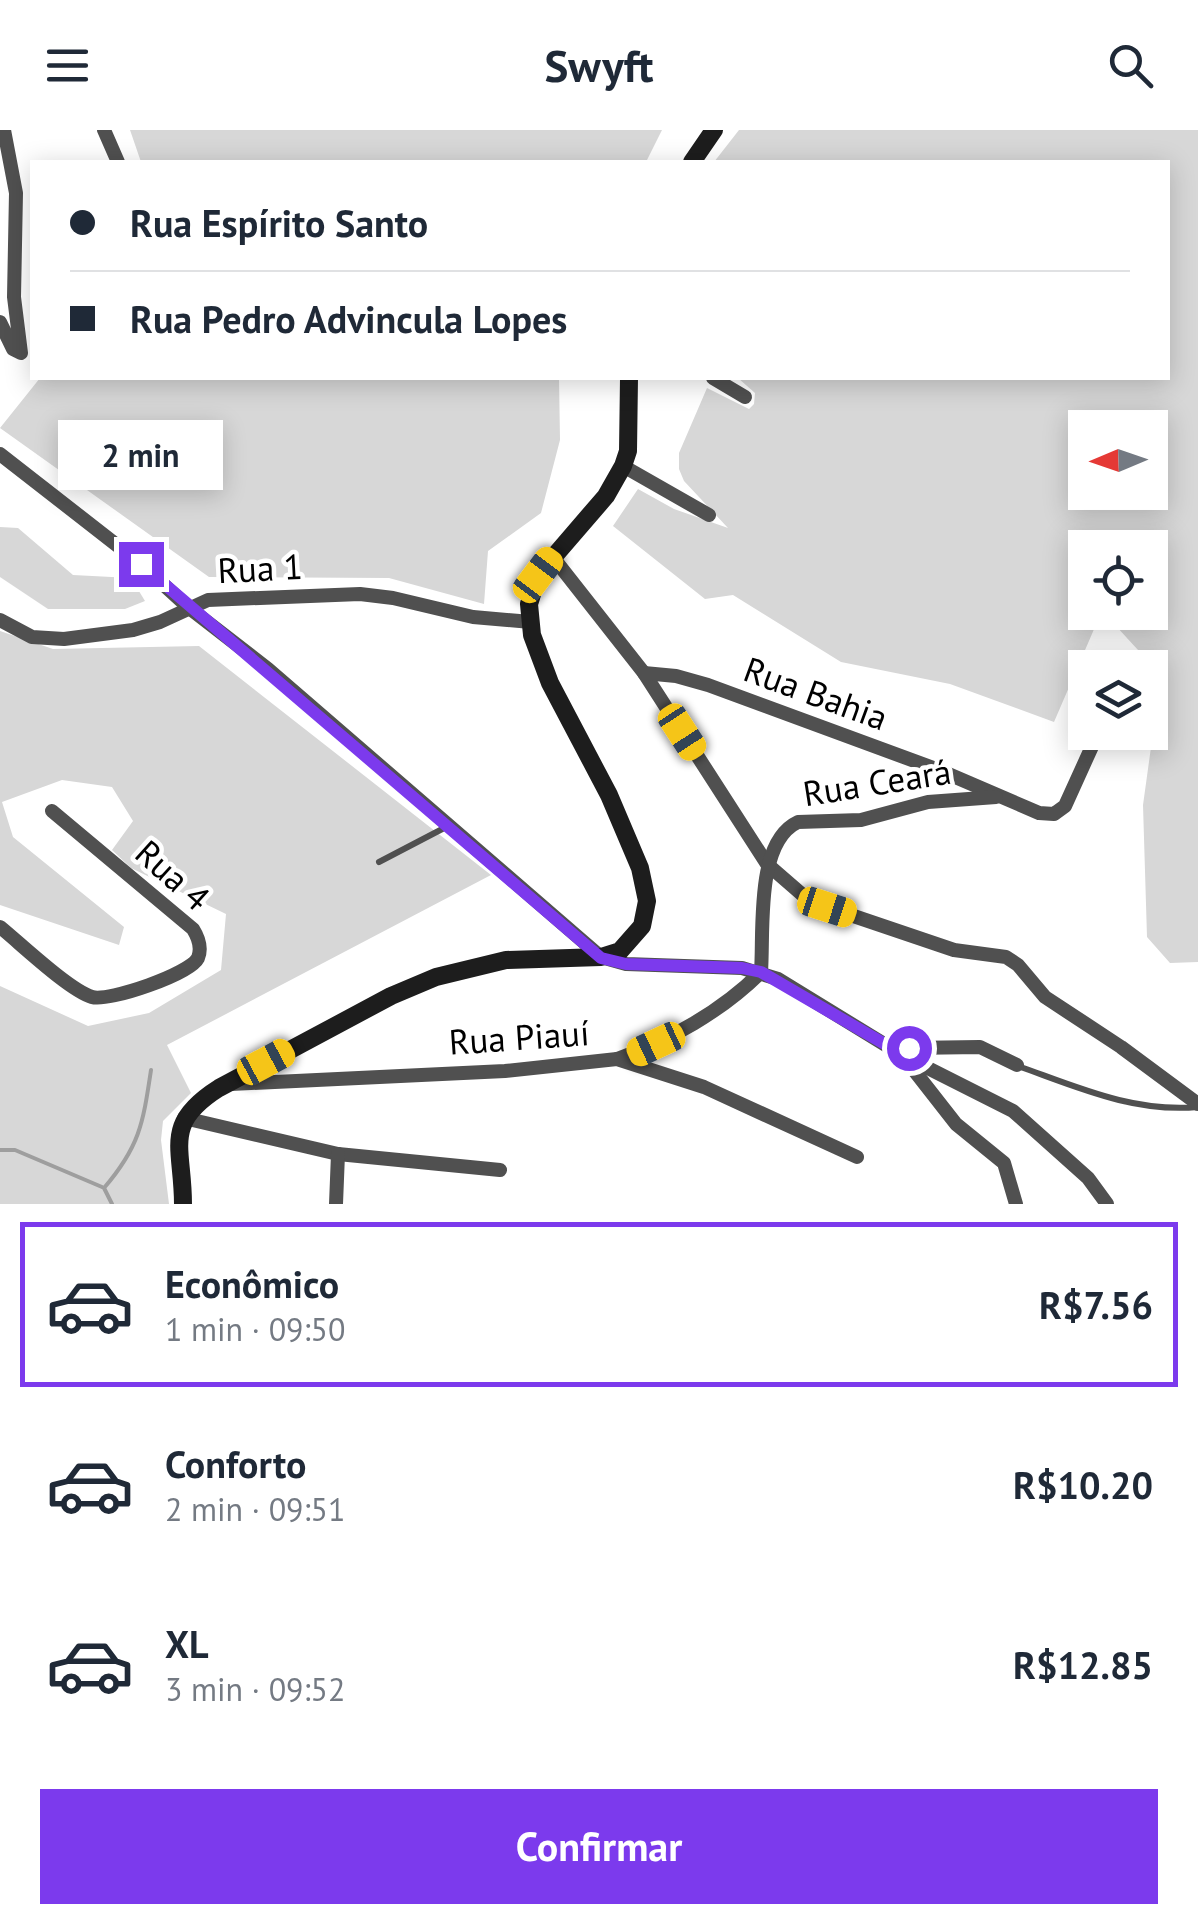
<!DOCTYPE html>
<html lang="pt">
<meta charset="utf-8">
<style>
body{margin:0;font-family:"PT Sans",sans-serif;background:#f2f2f3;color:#1f2937;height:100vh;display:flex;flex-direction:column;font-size:38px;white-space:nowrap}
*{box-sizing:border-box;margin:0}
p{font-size:32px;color:#747a83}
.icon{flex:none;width:55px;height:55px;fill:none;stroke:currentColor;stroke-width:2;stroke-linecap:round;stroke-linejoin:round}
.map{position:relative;height:1074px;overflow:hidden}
.side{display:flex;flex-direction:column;background:#fff;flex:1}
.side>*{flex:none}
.top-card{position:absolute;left:30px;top:30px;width:1140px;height:220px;border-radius:0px;box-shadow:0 5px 25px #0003;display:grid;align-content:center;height:220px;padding:0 40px;background:#fff}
.needle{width:65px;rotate:268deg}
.fabs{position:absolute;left:1068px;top:280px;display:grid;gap:20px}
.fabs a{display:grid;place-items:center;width:100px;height:100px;border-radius:0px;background:#fff;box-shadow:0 5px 25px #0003;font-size:50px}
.end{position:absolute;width:45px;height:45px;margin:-22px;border:12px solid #7c3aed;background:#fff;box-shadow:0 0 0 5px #fff}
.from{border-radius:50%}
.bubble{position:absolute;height:70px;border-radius:0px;background:#fff;box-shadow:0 5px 25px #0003;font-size:32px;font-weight:700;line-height:70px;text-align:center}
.car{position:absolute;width:30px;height:60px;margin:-30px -15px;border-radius:12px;box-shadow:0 0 8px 2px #0007;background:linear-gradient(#f5c518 24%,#345 0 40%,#f5c518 0 76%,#345 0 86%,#f5c518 0)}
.top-card b{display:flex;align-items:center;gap:35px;height:95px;font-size:38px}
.top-card b+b{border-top:2px solid #e0e1e3}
.top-card i{width:25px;height:25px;background:#1f2937}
ul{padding:18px 0 0;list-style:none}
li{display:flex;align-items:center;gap:30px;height:165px;margin:0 20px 15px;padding:0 20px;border:5px solid transparent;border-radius:0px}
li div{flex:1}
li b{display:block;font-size:38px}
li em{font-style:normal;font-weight:700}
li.current{border-color:#7c3aed}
li>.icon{width:90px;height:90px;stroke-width:1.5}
.action{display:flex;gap:20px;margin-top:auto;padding:20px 40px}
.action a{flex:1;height:115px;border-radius:0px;background:#7c3aed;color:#fff;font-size:40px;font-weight:700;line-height:115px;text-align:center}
header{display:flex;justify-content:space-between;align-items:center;height:130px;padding:0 40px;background:#fff;font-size:45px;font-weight:700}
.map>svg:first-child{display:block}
.green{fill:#d7d7d7;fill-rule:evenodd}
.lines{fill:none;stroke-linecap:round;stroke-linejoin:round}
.stream{stroke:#9e9e9e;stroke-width:4}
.lane{stroke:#505050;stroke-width:6}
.street{stroke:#505050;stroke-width:14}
.secondary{stroke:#1d1d1d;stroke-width:18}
.route{stroke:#7c3aed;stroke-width:12}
.labels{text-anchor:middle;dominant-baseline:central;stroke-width:9;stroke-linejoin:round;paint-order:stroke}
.street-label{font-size:35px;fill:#000;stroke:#fff}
</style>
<header><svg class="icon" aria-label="menu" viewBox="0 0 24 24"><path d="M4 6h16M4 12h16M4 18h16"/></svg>Swyft<svg class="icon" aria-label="search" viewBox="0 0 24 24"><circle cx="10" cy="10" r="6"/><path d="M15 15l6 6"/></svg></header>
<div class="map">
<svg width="1198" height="1074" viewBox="0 0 1198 1074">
<rect width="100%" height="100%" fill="#fff"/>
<!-- green -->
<g class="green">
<path d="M130 0H662L646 32H141Z"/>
<path d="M739 0H1198V832L1170 833 1147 807 1143 675 1161 545 1104 483 1150 482V418H1085V482L1101 483 1054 592 950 554 841 532 733 465 705 469 613 396 638 359 674 379 728 398 684 351 679 339V323L707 258 749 279 754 274 755 263 738 248H1168V32H714ZM1085 298H1150V362H1085Z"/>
<path d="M40 248H559L560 310 541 383 488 421 484 474 389 448 209 447 0 298Z"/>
<path d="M0 397 18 398 73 445 131 448 145 471 125 479H48L0 447Z"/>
<path d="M0 501 53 519 199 516 491 745 167 915 191 963 163 991 161 1010 169 1074H0V856L88 896 149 883 221 840 226 784 131 738 112 720 133 691 112 657 62 650 2 672 13 707 124 797 119 815 0 775Z"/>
</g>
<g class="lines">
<!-- stream -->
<g class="stream">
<path d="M0 1020H15L102 1057"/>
<path d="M112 1074 104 1058C140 1016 143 993 151 940"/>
</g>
<!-- lane -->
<g class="lane">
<path d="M379 732 448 696"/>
<path d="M1018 936C1077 957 1134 983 1198 977"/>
</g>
<!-- street -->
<g class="street">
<path d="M104 0 118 32"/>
<path d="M0 192 13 219 21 223 14 167 16 63 4 0"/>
<path d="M713 248 745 267"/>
<path d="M0 324 141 434 188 477 268 539 601 827 626 834 742 838 778 849 902 925 1013 981 1088 1048 1107 1074"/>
<path d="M623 336 709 385"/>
<path d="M552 426 644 543 767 734 805 767 827 777 954 820 1006 827 1018 835 1045 867 1121 917 1198 974"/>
<path d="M0 490 32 507 64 509 133 500 160 492 208 470 360 464 393 468 473 487 531 492"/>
<path d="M644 543 676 546 708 555 939 640 1039 683 1054 684 1065 676 1094 612"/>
<path d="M0 797C21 814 69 860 92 867 109 872 190 844 198 828 202 818 198 807 193 799L52 681"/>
<path d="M902 925 956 994 1004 1033 1016 1074"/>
<path d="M902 925 909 918 980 917 1017 935"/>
<path d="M617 929C669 911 722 881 761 842 764 801 755 712 798 692L861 690 928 672 996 667"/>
<path d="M231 954 505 941 617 929 704 957 857 1027"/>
<path d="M184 988 338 1024 500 1040"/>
<path d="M336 1074 338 1024"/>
</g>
<!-- secondary -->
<g class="secondary">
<path d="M692 32 714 0"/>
<path d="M183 1074C183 1017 162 994 219 958L391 866 436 847 506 830 601 827 620 821 642 796 647 771 640 738 609 665 550 553 532 505 529 474 538 445 606 366 623 336 628 321 629 248"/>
</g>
</g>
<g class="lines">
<!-- route -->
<path class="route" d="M141 434 601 828 626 834 742 838 761 842 902 924 909 918"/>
</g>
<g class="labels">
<!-- street labels -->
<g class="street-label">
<text transform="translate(260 438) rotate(-3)">Rua 1</text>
<text transform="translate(816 563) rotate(20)">Rua Bahia</text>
<text transform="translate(877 652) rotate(-9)">Rua Ceará</text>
<text transform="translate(173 745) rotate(42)">Rua 4</text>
<text transform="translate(519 907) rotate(-4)">Rua Piauí</text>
</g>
</g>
</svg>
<div class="fabs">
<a><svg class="needle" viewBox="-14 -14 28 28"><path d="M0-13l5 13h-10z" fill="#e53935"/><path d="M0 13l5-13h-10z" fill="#747a83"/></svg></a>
<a><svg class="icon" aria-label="locate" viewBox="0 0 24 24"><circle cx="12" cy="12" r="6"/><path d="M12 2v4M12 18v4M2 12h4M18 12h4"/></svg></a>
<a><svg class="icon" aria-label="layers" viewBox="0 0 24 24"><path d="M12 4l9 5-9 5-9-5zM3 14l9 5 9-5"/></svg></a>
</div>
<i class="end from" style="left:909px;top:918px"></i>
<i class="end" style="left:141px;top:434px"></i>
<div class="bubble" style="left:58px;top:290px;width:165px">2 min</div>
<i class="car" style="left:538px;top:445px;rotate:37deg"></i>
<i class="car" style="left:682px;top:602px;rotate:147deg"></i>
<i class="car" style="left:827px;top:777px;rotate:108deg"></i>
<i class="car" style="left:656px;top:914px;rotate:245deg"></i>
<i class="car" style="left:266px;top:932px;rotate:62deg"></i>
<div class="top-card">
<b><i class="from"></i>Rua Espírito Santo</b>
<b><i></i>Rua Pedro Advincula Lopes</b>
</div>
</div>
<section class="side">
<ul>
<li class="current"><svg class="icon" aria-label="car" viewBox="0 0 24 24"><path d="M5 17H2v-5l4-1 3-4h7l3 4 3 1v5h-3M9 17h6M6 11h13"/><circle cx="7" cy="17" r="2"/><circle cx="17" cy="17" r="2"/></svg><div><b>Econômico</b><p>1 min · 09:50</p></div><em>R$7.56</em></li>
<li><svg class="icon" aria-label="car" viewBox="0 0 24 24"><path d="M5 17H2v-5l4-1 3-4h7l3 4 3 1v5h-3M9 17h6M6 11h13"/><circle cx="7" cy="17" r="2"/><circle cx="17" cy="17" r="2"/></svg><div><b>Conforto</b><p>2 min · 09:51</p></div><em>R$10.20</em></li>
<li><svg class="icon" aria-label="car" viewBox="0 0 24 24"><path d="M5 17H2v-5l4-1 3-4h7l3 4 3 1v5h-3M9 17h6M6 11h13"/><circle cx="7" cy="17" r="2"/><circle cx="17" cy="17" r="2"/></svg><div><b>XL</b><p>3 min · 09:52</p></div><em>R$12.85</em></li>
</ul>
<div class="action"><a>Confirmar</a></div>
</section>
